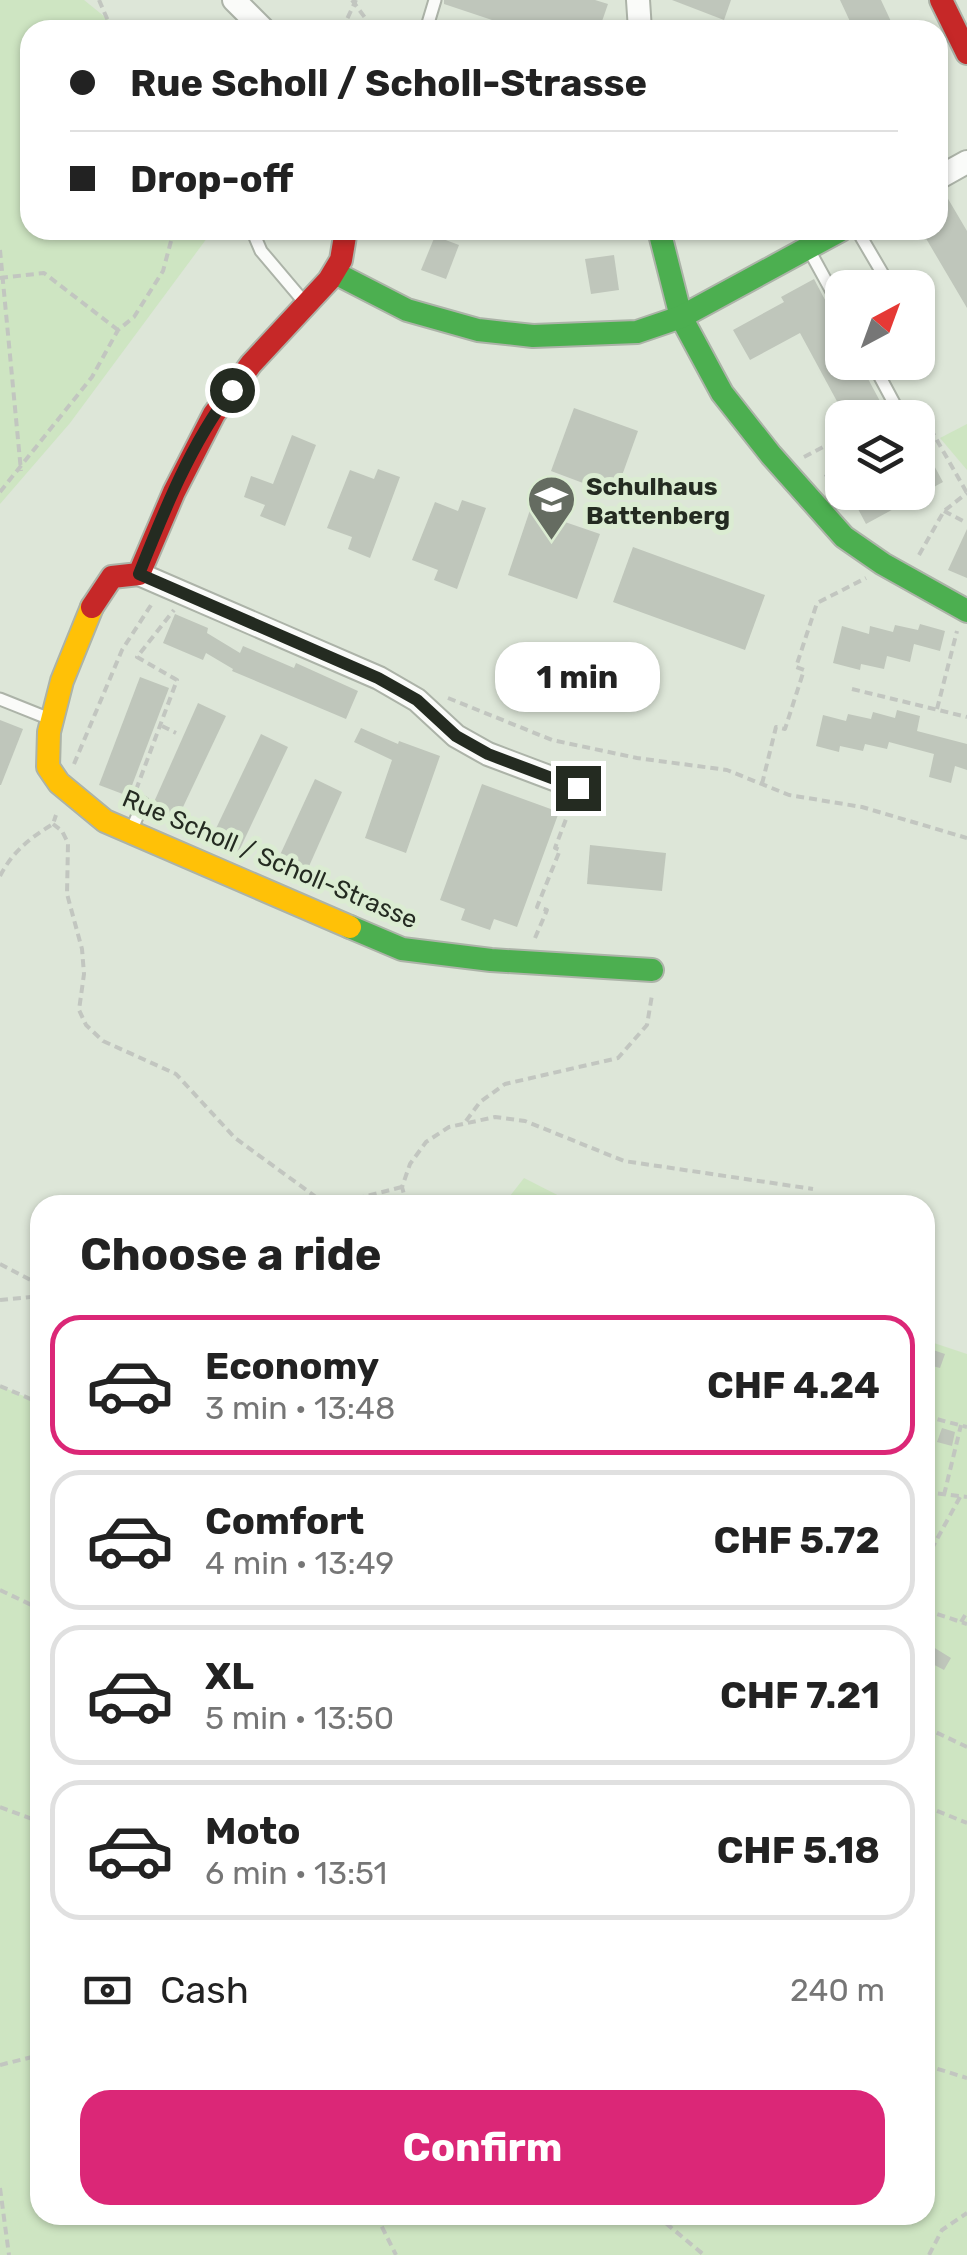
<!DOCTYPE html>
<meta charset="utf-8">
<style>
body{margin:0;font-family:Rubik,sans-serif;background:#f6f6f6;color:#222;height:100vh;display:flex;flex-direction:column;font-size:38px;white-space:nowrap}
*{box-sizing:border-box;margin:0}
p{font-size:32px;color:#767676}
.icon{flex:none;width:55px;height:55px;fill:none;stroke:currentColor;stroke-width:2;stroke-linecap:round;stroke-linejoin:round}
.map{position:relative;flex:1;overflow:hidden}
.panel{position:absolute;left:30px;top:1195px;width:905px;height:1030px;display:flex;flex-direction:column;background:#fff;border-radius:30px;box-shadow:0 2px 8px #0004}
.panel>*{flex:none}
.hud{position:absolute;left:20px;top:20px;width:928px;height:220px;border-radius:30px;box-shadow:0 2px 8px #0004;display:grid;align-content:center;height:220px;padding:0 50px;background:#fff}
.needle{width:65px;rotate:41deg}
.buttons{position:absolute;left:825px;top:270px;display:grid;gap:20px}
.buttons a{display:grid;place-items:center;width:110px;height:110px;border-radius:20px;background:#fff;box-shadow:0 2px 8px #0004;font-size:50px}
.end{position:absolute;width:45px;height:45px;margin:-22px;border:12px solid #242b21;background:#fff;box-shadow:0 0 0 5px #fff}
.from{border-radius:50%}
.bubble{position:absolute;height:70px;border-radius:30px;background:#fff;box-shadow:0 2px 8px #0004;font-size:32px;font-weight:700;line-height:70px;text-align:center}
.hud b{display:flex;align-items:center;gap:35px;height:95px;font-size:38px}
.hud b+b{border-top:2px solid #e0e0e0}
.hud i{width:25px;height:25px;background:#222}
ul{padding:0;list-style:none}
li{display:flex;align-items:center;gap:30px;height:140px;margin:0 20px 15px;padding:0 30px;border:5px solid #e0e0e0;border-radius:30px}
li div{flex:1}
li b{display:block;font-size:38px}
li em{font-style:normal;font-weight:700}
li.current{border-color:#db2777}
li>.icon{width:90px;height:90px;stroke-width:1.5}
h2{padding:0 50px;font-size:45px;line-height:120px}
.pay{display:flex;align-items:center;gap:25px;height:110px;padding:0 50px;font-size:38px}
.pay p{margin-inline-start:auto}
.cta{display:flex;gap:20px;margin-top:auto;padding:20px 50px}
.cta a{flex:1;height:115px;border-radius:30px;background:#db2777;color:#fff;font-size:40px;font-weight:700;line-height:115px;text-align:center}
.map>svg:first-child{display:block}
.green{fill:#cee5c2}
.building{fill:#bfc6bb}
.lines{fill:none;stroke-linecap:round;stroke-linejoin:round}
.lane-casing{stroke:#acb3a8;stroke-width:15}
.street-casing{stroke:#acb3a8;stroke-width:26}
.fast-casing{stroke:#acb3a8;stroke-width:26}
.slow-casing{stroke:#acb3a8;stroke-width:26}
.jam-casing{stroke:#acb3a8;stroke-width:26}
.path{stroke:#c2c6c0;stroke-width:4;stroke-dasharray:8 5;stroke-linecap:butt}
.lane{stroke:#fafbf9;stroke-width:11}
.street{stroke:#fafbf9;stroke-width:22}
.fast{stroke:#4caf50;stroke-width:22}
.slow{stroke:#ffc107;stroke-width:22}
.jam{stroke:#c62828;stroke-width:22}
.route{stroke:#242b21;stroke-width:12}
.labels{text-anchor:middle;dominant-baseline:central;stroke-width:10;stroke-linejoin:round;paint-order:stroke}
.poi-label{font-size:25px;font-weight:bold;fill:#242b21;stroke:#dbecd2;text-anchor:start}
.street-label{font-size:25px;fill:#242b21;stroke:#dbecd2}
</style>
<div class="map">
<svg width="967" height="2255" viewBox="0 0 967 2255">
<rect width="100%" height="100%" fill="#dde6d8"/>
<!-- green -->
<g class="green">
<path d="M0 0H84L121 30H30V230H213L70 423 0 504Z"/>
<path d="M967 424V470L940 438Z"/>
<path d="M524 1178 577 1205H503Z"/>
<path d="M925 1340 967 1354V2255H0V1386L40 1403V2215H925Z"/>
</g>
<!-- building -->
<g class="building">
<path d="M444 0H595L608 4 599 30H522L444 4Z"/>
<path d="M672 0H731L724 20Z"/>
<path d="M840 0H881L895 30H854Z"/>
<path d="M944 192 967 231V308L921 230H938V193Z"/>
<path d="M435 236 459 245 446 279 421 270Z"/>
<path d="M614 255 619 290 591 294 585 259Z"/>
<path d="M814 279 842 332V362H859L889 418H846L800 333 750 360 733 330 784 302 781 297Z"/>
<path d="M574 408 638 431 615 495 551 471Z"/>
<path d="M292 435 316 445 285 526 260 516 265 505 244 497 251 476 273 484Z"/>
<path d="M918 436 943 482 866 524 849 492H918Z"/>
<path d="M378 469 400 477 370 558 348 549 352 537 327 528 350 470 374 479Z"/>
<path d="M462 500 486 508 457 589 434 580 438 570 412 560 435 502 458 511Z"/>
<path d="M530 510 600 534 577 599 508 575Z"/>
<path d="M967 529V578L948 570Z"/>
<path d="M633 547 765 595 745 650 613 602Z"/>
<path d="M175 614 208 628 207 633 240 653 243 646 294 668 296 663 358 691 346 719 232 671 233 669 206 653 203 660 163 643Z"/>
<path d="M920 624 945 631 940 651 914 644 910 662 887 656 884 669 861 664 860 670 833 663 842 626 869 634 870 626 893 632 895 625 918 630Z"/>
<path d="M140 677 169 688 128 796 99 785Z"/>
<path d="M198 703 226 716 175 824 150 811Z"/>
<path d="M897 710 920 716 917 731 967 744V770L955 766 951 783 929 777 934 754 889 742 887 749 865 744 863 751 840 746 839 752 816 746 823 715 846 721 848 714 871 719 873 712 895 718Z"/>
<path d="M0 720 23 729 1 785H0Z"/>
<path d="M361 728 398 744 399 741 440 756 406 853 365 838 392 760 354 742Z"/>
<path d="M261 734 288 747 238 853 211 839Z"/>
<path d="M315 779 342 792 302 882 274 868Z"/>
<path d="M482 784 559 812 517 927 494 919 490 930 461 920 465 909 440 900Z"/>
<path d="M590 845 666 853 662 891 587 884Z"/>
<path d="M930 1349 945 1354 940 1368 925 1364Z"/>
<path d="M942 1428 955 1432 952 1446 937 1442Z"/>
<path d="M925 1642 951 1658 944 1670 925 1660Z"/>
</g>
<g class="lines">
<defs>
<g id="lane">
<path d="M426 30 435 0"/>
<path d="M252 230 261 251 305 303"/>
<path d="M857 230 884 276"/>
<path d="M808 248 842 310"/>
<path d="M872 362 902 418"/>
<path d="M0 699 50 719"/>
<path d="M131 831 143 803"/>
</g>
<g id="street">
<path d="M234 0 264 30"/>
<path d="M638 0 640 30"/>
<path d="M938 178 967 162"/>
<path d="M139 574 379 678 417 700 456 736 488 754 578 788"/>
</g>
<g id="fast">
<path d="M659 230 681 317 722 393 771 455 844 537 883 564 967 611"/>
<path d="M337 274 407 310 478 330 533 336 637 332 681 317 841 230"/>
<path d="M350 927 402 949 491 960 652 970"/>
</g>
<path id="slow" d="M92 607 62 681 49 732 48 767 59 783 105 821 350 927"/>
<g id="jam">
<path d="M941 0 967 53"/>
<path d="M92 607 112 577 139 574 174 492 214 414 251 364 329 280 341 260 346 230"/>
</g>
</defs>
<!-- lane casing -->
<use href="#lane" class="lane-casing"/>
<!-- street casing -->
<use href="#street" class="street-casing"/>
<!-- fast casing -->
<use href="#fast" class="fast-casing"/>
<!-- slow casing -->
<use href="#slow" class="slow-casing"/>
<!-- jam casing -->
<use href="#jam" class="jam-casing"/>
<!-- path -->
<g class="path">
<path d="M99 0 112 30"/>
<path d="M352 0 374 30"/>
<path d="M342 30 356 0"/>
<path d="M0 250 21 471"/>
<path d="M0 278 44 273 118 330"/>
<path d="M918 431 930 428 967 493"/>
<path d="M804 457 842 437"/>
<path d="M825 477 841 467 828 444"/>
<path d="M0 492 92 377 118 330 134 317 163 271 174 230"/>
<path d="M944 511 967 523"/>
<path d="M919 555 944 511 967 493"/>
<path d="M852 689 967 717"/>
<path d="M448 698 552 740 637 758 727 770 789 795 862 807 967 838"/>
<path d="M937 709 957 631"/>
<path d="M162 726 176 733"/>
<path d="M74 764 122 650 153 602"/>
<path d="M762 784 776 727 785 729 804 670 796 667 817 603 866 578"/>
<path d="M136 790 177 680 137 657 174 610"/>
<path d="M53 824 62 831 68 843 67 894 82 949 84 974 79 1010 86 1025 103 1041 176 1074 235 1138 327 1205"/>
<path d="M0 876C13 851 30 838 53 824L56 815"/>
<path d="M535 938 547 910 537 907 560 850 555 848 571 806"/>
<path d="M466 1121 480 1102 505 1084 618 1058 647 1025 652 995"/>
<path d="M331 1205 402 1187"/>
<path d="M407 1205 402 1187 410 1164 426 1142 449 1127 495 1117 525 1121 624 1161 813 1189"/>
<path d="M0 1264 40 1285"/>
<path d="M0 1300 40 1296"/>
<path d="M0 1386 40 1403"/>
<path d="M925 1416 967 1427"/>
<path d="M925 1492 967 1497"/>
<path d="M944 1495 961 1425"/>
<path d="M925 1561 960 1497"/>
<path d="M0 1590 40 1609"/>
<path d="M925 1610 967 1624"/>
<path d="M961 1622 967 1612"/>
<path d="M925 1727 967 1747"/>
<path d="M925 1806 967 1823"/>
<path d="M0 1807 40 1822"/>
<path d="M38 2055 40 2040"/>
<path d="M0 2065 40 2055"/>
<path d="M925 2065 967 2078"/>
<path d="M0 2188 9 2255"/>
<path d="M376 2215 396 2255"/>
<path d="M656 2215 704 2255"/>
<path d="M929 2255 942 2230 967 2213"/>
</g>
<!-- lane -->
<use href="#lane" class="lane"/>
<!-- street -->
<use href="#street" class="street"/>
<!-- fast -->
<use href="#fast" class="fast"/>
<!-- slow -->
<use href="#slow" class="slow"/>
<!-- jam -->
<use href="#jam" class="jam"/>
</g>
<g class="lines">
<!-- route -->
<path class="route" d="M232 390C191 443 164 511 139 574L378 678 417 700 456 736 488 754 578 788"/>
</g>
<!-- icons -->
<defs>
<symbol id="school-pin" viewBox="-11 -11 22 30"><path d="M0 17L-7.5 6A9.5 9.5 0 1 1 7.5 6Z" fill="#656c61" stroke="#dbecd2"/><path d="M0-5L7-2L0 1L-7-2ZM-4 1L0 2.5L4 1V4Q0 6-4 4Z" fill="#fff"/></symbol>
</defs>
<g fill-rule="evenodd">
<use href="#school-pin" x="524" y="472" width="55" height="75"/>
</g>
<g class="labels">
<!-- poi labels -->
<g class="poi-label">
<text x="586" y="486">Schulhaus<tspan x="586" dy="29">Battenberg</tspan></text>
</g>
<!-- street labels -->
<g class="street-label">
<text transform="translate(270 859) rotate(23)">Rue Scholl / Scholl-Strasse</text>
</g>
</g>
</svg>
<div class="buttons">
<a><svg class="needle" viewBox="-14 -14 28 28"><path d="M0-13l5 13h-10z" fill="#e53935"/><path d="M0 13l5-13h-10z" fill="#767676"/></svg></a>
<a><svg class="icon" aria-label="layers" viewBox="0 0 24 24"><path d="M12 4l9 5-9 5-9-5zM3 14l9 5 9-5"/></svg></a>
</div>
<i class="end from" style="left:232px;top:390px"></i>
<i class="end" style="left:578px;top:788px"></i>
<div class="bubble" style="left:495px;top:642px;width:165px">1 min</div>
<div class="hud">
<b><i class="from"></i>Rue Scholl / Scholl-Strasse</b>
<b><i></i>Drop-off</b>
</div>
<section class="panel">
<h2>Choose a ride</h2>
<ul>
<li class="current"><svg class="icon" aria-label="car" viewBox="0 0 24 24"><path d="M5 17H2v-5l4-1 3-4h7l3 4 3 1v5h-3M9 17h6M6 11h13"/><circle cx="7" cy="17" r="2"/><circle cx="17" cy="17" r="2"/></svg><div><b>Economy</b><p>3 min · 13:48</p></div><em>CHF 4.24</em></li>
<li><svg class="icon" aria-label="car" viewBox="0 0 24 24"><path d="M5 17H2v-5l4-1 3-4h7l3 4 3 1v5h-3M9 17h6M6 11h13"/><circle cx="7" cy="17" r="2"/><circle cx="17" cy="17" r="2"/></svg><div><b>Comfort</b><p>4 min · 13:49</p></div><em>CHF 5.72</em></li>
<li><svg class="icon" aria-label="car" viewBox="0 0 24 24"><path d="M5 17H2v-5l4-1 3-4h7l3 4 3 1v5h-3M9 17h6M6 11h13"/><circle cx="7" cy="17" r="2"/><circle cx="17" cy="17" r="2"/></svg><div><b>XL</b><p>5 min · 13:50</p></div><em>CHF 7.21</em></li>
<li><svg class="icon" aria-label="car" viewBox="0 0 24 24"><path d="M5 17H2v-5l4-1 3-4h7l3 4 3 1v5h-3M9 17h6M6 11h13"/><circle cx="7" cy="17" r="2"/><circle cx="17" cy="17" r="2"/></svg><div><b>Moto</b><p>6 min · 13:51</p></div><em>CHF 5.18</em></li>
</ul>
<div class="pay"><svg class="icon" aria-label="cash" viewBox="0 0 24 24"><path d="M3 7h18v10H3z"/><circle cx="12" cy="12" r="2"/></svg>Cash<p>240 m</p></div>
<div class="cta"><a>Confirm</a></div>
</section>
</div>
